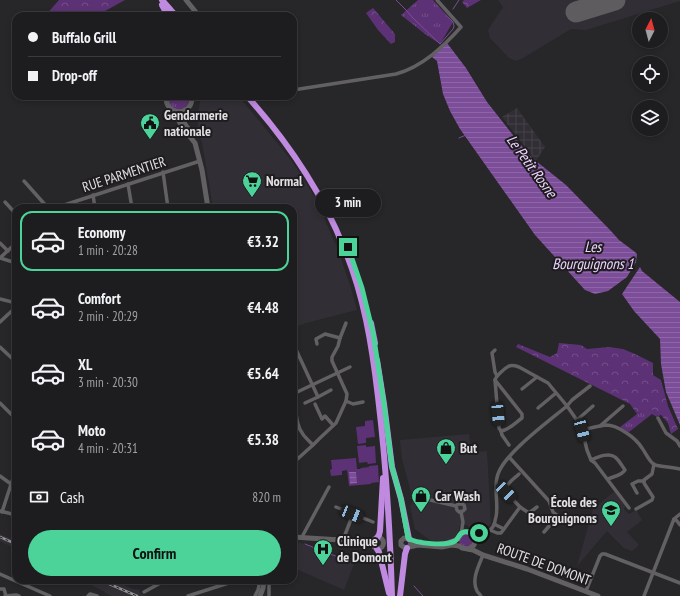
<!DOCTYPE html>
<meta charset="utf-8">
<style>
body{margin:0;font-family:"PT Sans Narrow",sans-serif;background:#2a292b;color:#f1f3f6;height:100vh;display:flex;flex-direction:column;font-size:15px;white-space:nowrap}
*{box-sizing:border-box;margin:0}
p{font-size:13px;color:#a0a1a4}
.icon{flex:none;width:22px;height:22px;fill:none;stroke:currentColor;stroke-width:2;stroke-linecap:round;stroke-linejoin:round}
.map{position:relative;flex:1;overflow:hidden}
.panel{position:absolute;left:12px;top:204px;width:285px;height:380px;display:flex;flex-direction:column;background:#1d1c1e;border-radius:12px;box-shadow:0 2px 6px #0003,0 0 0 1px #3b3a3c}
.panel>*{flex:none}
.banner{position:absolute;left:12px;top:12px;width:285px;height:88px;border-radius:12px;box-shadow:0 2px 6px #0003,0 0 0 1px #3b3a3c;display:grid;align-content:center;height:88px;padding:0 16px;background:#1d1c1e}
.needle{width:26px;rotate:6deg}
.controls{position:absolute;left:632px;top:12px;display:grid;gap:8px}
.controls a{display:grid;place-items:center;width:36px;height:36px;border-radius:50%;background:#1d1c1e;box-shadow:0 2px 6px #0003,0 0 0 1px #3b3a3c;font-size:20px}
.end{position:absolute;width:18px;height:18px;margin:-9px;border:5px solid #4cd39a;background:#111;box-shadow:0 0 0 2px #111}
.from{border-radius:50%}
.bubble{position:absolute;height:28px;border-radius:14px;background:#1d1c1e;box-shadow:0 2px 6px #0003,0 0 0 1px #3b3a3c;font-size:13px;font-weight:700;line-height:28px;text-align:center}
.car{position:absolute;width:12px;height:24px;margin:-12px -6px;border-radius:5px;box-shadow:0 0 3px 1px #0007;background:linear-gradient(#222 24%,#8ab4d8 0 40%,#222 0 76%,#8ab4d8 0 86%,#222 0)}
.banner b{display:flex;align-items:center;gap:14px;height:38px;font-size:15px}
.banner b+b{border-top:1px solid #3b3a3c}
.banner i{width:10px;height:10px;background:#f1f3f6}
ul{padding:7px 0 0;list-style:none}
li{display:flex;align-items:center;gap:12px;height:60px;margin:0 8px 6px;padding:0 8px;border:2px solid transparent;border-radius:12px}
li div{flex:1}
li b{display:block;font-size:15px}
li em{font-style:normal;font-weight:700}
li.active{border-color:#4cd39a}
li>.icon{width:36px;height:36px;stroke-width:1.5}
.pay{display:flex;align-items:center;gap:10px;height:44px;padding:0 16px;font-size:15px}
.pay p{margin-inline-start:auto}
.cta{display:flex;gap:8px;margin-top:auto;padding:8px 16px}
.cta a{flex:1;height:46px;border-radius:24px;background:#4cd39a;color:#111;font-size:16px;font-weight:700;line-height:46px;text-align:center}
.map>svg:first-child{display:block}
.built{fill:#322e35}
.industrial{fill:url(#industrial-grid)}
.grass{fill:url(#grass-tufts)}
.forest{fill:url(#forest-crowns)}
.pitch{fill:#5d3176}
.water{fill:url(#water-rules)}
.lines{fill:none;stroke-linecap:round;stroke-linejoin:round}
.stream{stroke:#7c4d98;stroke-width:1}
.runway{stroke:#5e5c5e;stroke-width:21}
.street{stroke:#626063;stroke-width:3.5}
.secondary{stroke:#626063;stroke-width:5}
.highway{stroke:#bf8ae0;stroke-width:6}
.rail-casing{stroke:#949395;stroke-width:2.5}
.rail{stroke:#1e1c1f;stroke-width:1;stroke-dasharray:3;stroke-linecap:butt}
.route{stroke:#4cd39a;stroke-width:5}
.labels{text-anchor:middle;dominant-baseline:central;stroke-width:4;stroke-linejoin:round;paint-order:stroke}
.poi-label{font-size:14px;font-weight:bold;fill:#e1e0e2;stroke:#1e1c1f;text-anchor:start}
.street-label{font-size:14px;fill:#e1e0e2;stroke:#1e1c1f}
.water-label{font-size:15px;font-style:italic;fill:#edd4fe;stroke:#1e1c1f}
</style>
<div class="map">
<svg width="680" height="596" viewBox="0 0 680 596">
<defs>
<pattern id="industrial-grid" width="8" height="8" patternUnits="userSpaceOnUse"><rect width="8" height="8" fill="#322e35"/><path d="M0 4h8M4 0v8" fill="none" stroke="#464248"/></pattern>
<pattern id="grass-tufts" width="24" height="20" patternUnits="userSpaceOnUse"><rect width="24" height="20" fill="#5d3176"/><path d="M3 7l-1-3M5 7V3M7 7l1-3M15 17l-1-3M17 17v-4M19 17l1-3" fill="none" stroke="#744f89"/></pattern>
<pattern id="forest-crowns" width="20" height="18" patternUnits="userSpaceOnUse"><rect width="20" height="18" fill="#5d3176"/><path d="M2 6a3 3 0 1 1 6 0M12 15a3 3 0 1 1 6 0" fill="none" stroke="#744f89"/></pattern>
<pattern id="water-rules" width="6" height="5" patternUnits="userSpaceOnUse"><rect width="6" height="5" fill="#7c4d98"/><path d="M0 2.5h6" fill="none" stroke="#8e66a6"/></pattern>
</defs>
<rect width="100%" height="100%" fill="#272628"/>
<!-- built -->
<g class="built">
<path d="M498 0H680V1L586 30 571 29 523 58 516 61 509 58 490 38 488 30 503 7Z"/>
<path d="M197 96H238L241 99 292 161 316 199 338 250 351 288 357 310 306 323 293 328V208H213L202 142 199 136 197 114 199 109 200 101Z"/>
<path d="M469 434 471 453 487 451 491 524 487 527 476 532 471 530 467 525 459 526V530L454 538 445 542 431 541 415 529 410 506 413 500 402 459 400 440Z"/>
<path d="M615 491 625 506 624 509 629 514 636 510 642 520 627 532 639 545 632 551 624 548 607 531 577 566 593 509Z"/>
<path d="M0 534 16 541V549L0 541Z"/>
<path d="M299 542 354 564 344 590 294 568 293 565Z"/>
<path d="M88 580H110L112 581 113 580H119L125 582 124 585 133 589 140 590 139 592 143 595 149 596H112L105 593V592L87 583Z"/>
</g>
<!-- industrial -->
<path class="industrial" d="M517 108 545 147 536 161 502 117Z"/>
<!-- grass -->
<g class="grass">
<path d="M418 0H433L453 22 440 44 425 34 401 15Z"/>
<path d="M168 96H189C191 110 173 114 168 103 168 100 168 98 168 96Z"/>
<path d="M651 410H653L658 416 657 417 652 414 629 432 620 427 641 411Z"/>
<circle cx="466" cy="541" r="7"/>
</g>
<!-- forest -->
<g class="forest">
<path d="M59 0H125L96 16H45Z"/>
<path d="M464 0H481L467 8 462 2Z"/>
<path d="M373 8 395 34V42L391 44 378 30 366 13Z"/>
<path d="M559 343 581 345 587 349 609 347 623 349 635 354 653 363V375L661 380 668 406 678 429 671 434 668 423 661 415 658 416 653 410H650L645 413 641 411 637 414 630 404 516 347 518 344 550 357 557 353Z"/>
</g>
<!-- pitch -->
<g class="pitch">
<path d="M373 420 375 437 366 438V443L358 444 356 427 365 426V421Z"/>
<path d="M366 445V447L375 446 376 463 368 464 367 462 359 463 357 446Z"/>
<path d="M356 458 357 469H360L361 468 369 467V466L378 465 379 482 371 483V484L349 486 347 470 342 471V475L331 476 330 470 332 469 331 460Z"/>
</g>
<!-- water -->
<g class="water">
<path d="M447 43 466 68 487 102 528 154 536 161 566 185 611 231 619 240 635 252 637 254 636 262 627 277 608 291 595 294 585 290 535 235 460 129 450 111 443 94 437 61 432 57Z"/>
<path d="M640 267 642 271 680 302V425L666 392 661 364 660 339 634 311 622 294Z"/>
<path d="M349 472H356L357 483 350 484Z"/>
</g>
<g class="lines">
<!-- stream -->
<g class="stream">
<path d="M396 0 405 9 413 18 440 44 453 29 454 26 453 22 448 17"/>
<path d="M453 9 459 0"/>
<path d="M459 138 466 135"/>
<path d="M305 544 348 561H358"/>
<path d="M414 586 423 596"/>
</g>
<!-- runway -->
<path class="runway" d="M576 12 615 0"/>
<!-- street -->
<g class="street">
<path d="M293 90 396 74C422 67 443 47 461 27L437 0"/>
<path d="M163 172 168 208"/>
<path d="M24 181 48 208"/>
<path d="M128 184 132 208"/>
<path d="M93 195 95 208"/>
<path d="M5 202 16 214"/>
<path d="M55 208 200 161"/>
<path d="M0 243 8 251"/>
<path d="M0 258 16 243"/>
<path d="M0 258 16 263"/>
<path d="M0 299 16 303"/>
<path d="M0 322 16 307"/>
<path d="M293 338 294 341 293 343 318 397 305 403"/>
<path d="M317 344 316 339 325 334 340 338"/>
<path d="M0 347 16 362"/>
<path d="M495 350 492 353 495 372 497 376"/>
<path d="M495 380C496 376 505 368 509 366 512 365 516 366 519 367L548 383 567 406 581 426 587 450 591 460 595 463 629 508"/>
<path d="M495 380 522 414V418C515 423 509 430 501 431L499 428Z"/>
<path d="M522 389 537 377"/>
<path d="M293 394 350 367"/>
<path d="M318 397 331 390"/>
<path d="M346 401 353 404 363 402"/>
<path d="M293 402C296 409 296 417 298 424 300 433 307 439 313 445"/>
<path d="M0 403 16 419"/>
<path d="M315 404 322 419 325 416 333 425"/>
<path d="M538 408 556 393"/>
<path d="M658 418 666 433 677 441 680 446"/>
<path d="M577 420 593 406"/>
<path d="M600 426 623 406"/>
<path d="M582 430C590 428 598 426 606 425 618 425 636 438 642 448 646 453 649 462 655 465 663 467 672 467 680 469"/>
<path d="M501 431 502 435 509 445"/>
<path d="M509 457 549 501 553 512 558 516 544 532"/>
<path d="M591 460C598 457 609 452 615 457 619 460 622 466 625 470 621 476 614 476 608 479"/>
<path d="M293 463 313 445 319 439 336 423 346 401 347 394 332 361V357L338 346 340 338 346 323"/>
<path d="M0 476 11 484"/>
<path d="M644 481V480L652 474 654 464"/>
<circle cx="419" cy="497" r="3.5"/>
<path d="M422 498 456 506 458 504H462L464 505 465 509 463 511 459 512 457 510 456 506"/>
<path d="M336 507 373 522"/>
<path d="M520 507 529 513 537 507"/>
<path d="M636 509 652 500 653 497 644 483V481H638L632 484 637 493"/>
<path d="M0 511 16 515"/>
<path d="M2 512 16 469"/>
<path d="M674 519 677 521 680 525"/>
<path d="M494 524 504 529"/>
<path d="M490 530 497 533H501L520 507 506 492C505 484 514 479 519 474"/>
<path d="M461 534 463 522 461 512"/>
<path d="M303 538V535L329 487"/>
<path d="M343 540 353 514"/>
<path d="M475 540C481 535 490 533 494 525 495 523 495 519 496 517 499 503 493 487 498 474 505 453 549 421 567 406L572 400 590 386"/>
<path d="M0 574 50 596"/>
<path d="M0 589H4L6 596"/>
<path d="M586 591 600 556 602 554H605L680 583"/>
<path d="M144 592 166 580"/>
<path d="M5 596 16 595 19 596"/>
<path d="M88 596 90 594 97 596"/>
<path d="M188 596 238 580"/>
<path d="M255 596 258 590 260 580"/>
<path d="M269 596V580"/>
<path d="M481 596C481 595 477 592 477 591 471 580 479 565 483 555"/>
<path d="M644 596 674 519 680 514"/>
</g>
<!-- secondary -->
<g class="secondary">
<path d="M186 0 199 16"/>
<path d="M166 96C165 117 193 117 192 96"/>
<path d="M185 110C178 119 187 127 193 134"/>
<path d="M173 111 183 128 195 143 202 170 208 208"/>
<path d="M293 537 372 542"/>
<circle cx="378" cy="543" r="5.5"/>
<path d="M410 540 411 543 409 547 405 548 401 545V541L404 538C407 538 408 539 411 540 414 542 418 542 421 542"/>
<path d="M447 543 458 539C463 526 479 532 474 545L469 549"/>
<path d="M409 547 418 545 442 547 452 545 459 546 462 548 473 550 483 555 527 569 598 596"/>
<path d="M260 596 263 588 264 580"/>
</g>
<!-- highway -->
<g class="highway">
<path d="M162 0 176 16"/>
<path d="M162 5 168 16"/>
<path d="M247 96C288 142 321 190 344 248 364 295 372 346 378 397 386 463 390 530 392 596"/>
<path d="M371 323 375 343"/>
<path d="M377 360 384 404 392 467 401 499 409 539"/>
<path d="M377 538 379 535 380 531 383 478"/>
<path d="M377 549 379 552 389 593"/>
<path d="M400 596 405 554 407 548"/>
</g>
<defs>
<g id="rail">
<path d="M0 537 16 544"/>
<path d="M100 580 137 596"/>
</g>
</defs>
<!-- rail casing -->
<use href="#rail" class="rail-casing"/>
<!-- rail -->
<use href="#rail" class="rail"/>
</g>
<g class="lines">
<!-- route -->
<path class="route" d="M348 247 362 288 373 333 384 404 392 467 401 499 408 538C417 544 446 546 455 541 459 538 459 533 464 532 468 531 470 533 473 534 475 534 477 534 479 533"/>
</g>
<!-- icons -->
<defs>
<symbol id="civic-pin" viewBox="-11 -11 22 30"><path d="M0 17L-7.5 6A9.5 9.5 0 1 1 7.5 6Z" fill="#4cd39a" stroke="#1e1c1f"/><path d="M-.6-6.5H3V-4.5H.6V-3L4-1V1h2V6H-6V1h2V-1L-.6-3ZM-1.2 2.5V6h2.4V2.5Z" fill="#111"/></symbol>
<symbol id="supermarket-pin" viewBox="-11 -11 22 30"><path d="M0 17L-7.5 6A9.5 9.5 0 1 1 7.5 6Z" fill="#4cd39a" stroke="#1e1c1f"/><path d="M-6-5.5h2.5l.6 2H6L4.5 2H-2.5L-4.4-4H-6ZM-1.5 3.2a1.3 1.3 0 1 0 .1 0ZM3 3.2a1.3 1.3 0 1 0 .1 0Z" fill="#111"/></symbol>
<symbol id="shop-pin" viewBox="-11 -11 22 30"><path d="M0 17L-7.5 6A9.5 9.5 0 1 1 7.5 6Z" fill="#4cd39a" stroke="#1e1c1f"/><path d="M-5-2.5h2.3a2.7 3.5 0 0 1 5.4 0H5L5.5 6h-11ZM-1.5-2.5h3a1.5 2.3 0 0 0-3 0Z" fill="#111"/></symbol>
<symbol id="school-pin" viewBox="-11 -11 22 30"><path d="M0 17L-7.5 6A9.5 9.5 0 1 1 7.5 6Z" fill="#4cd39a" stroke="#1e1c1f"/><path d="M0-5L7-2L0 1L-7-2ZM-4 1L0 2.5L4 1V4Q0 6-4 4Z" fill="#111"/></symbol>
<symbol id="hospital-pin" viewBox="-11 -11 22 30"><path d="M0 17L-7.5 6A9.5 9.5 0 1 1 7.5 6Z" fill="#4cd39a" stroke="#1e1c1f"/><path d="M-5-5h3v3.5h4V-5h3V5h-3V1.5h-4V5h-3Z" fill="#111"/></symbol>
</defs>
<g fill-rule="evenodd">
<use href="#civic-pin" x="139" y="112" width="22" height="30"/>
<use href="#supermarket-pin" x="241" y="170" width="22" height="30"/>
<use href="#shop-pin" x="435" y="437" width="22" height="30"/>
<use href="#shop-pin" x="410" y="485" width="22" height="30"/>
<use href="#school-pin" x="600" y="499" width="22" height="30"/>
<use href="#hospital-pin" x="312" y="538" width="22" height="30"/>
</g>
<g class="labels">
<!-- poi labels -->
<g class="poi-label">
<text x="164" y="115">Gendarmerie<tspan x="164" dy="16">nationale</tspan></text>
<text x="266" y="181">Normal</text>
<text x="460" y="448">But</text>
<text x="435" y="496">Car Wash</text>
<text x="597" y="502" text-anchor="end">École des<tspan x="597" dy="16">Bourguignons</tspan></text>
<text x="337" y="541">Clinique<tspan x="337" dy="16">de Domont</tspan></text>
</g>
<!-- street labels -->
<g class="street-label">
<text transform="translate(124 174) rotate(-18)">RUE PARMENTIER</text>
<text transform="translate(544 564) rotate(20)">ROUTE DE DOMONT</text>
</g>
<!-- water labels -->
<g class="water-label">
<text transform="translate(532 166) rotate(54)">Le Petit Rosne</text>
<text x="593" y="246">Les<tspan x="593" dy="17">Bourguignons 1</tspan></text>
</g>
</g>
</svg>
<div class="controls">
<a><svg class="needle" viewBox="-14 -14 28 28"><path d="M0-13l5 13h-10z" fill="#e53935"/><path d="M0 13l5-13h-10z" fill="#a0a1a4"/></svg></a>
<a><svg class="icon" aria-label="locate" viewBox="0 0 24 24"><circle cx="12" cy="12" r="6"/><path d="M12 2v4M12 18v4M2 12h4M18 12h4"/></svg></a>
<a><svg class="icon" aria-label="layers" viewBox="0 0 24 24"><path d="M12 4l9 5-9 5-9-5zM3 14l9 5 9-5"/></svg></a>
</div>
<i class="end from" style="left:479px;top:533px"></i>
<i class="end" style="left:348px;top:247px"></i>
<div class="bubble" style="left:315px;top:189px;width:66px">3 min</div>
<i class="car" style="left:498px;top:414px;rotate:175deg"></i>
<i class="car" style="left:582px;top:430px;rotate:165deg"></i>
<i class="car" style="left:506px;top:492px;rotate:136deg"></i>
<i class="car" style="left:352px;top:514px;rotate:112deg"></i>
<div class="banner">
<b><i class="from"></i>Buffalo Grill</b>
<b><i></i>Drop-off</b>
</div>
<section class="panel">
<ul>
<li class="active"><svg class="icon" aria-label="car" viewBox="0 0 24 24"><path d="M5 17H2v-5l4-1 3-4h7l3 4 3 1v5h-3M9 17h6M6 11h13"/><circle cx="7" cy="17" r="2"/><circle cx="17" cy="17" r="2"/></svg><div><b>Economy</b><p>1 min · 20:28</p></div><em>€3.32</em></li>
<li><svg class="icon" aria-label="car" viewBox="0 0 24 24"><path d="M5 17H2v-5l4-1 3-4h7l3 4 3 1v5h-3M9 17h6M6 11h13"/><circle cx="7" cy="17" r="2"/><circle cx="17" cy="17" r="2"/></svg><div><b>Comfort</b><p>2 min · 20:29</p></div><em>€4.48</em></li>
<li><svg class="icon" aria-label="car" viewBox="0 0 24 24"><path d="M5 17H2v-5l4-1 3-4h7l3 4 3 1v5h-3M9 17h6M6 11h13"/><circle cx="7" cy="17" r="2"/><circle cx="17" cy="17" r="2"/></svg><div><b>XL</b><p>3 min · 20:30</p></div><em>€5.64</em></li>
<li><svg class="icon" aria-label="car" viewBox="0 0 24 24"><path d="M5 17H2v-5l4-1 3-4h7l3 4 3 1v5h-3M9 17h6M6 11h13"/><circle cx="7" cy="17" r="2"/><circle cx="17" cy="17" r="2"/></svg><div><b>Moto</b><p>4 min · 20:31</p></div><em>€5.38</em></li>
</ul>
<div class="pay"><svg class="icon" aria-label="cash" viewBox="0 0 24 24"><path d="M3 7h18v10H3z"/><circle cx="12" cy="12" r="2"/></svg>Cash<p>820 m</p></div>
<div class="cta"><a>Confirm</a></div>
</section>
</div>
